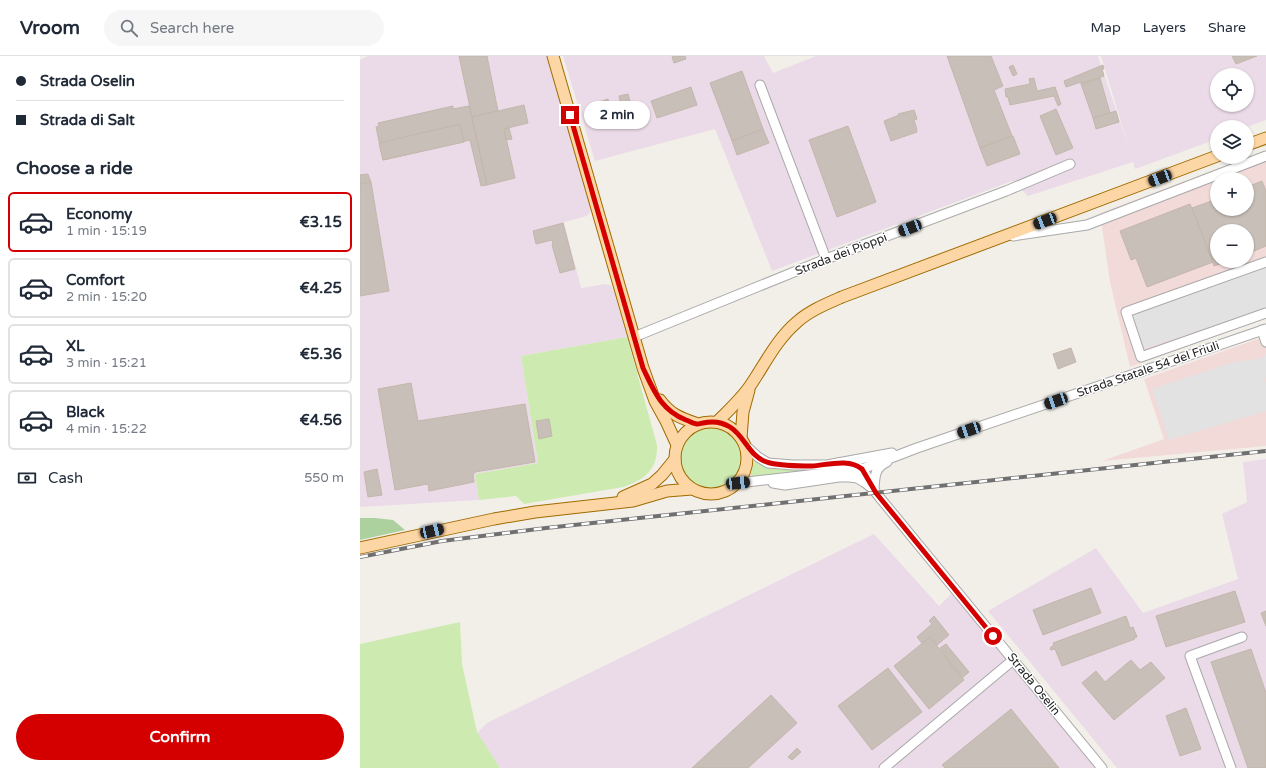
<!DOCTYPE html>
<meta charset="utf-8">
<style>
body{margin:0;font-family:"Varela Round",sans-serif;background:#f6f6f7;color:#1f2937;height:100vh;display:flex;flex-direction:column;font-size:15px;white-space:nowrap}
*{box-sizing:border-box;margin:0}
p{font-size:13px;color:#747a83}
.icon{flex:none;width:22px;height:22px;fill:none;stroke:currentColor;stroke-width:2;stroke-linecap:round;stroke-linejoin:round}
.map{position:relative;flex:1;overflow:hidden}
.sheet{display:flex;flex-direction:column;background:#fff;width:360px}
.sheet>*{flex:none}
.hud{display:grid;align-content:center;height:88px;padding:0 16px;background:#fff}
.tools{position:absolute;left:850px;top:12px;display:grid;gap:8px}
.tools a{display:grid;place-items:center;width:44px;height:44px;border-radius:50%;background:#fff;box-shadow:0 1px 3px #0004;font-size:20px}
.end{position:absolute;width:18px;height:18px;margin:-9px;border:5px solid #d40000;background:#fff;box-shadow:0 0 0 2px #fff}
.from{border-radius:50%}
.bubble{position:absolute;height:28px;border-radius:14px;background:#fff;box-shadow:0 1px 3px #0004;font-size:13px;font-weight:700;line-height:28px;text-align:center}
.car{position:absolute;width:12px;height:24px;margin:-12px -6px;border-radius:5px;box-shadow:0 0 3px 1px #0007;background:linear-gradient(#222 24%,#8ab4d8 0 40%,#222 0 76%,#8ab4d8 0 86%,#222 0)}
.hud b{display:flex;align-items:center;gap:14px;height:38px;font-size:15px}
.hud b+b{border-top:1px solid #e0e1e3}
.hud i{width:10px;height:10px;background:#1f2937}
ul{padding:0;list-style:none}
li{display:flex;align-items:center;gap:12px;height:60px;margin:0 8px 6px;padding:0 8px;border:2px solid #e0e1e3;border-radius:6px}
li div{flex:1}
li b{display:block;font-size:15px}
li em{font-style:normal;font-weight:700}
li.on{border-color:#d40000}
li>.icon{width:36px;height:36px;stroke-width:1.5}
h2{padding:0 16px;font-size:18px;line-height:48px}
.pay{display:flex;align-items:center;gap:10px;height:44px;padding:0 16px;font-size:15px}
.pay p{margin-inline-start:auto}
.primary-button{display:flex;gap:8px;margin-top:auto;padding:8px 16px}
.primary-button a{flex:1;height:46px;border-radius:24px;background:#d40000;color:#fff;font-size:16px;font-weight:700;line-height:46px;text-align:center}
header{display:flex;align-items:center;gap:24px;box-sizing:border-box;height:56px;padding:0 20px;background:#fff;border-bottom:1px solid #e0e1e3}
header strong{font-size:19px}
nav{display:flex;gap:22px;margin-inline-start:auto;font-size:14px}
.search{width:280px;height:36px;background:#f6f6f7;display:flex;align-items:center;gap:10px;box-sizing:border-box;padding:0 14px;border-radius:22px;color:#747a83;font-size:15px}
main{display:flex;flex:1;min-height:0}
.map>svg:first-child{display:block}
.commercial{fill:#f2dad9;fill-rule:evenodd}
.industrial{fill:#ebdbe8;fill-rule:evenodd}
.grass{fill:#cdebb0}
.forest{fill:#add19e}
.parking{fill:#e2e2e2}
.building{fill:#c7bfb8;stroke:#c4b6ab}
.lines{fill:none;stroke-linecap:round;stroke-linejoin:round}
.minor-casing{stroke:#a9a9a9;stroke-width:11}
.major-casing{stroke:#a06b00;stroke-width:13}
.minor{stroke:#fff;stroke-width:9}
.major{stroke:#fcd6a4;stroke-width:11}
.rail-casing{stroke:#707070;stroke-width:4}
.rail{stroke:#fff;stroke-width:2.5;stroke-dasharray:8;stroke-linecap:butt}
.route{stroke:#d40000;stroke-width:5}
.labels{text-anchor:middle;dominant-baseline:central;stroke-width:3;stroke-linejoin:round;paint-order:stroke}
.street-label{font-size:12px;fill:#222;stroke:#fff}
</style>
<header>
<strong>Vroom</strong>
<div class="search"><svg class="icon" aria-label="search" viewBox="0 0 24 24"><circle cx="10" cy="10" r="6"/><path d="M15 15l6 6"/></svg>Search here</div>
<nav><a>Map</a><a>Layers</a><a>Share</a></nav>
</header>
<main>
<section class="sheet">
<div class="hud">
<b><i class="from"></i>Strada Oselin</b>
<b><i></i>Strada di Salt</b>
</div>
<h2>Choose a ride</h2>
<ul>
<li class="on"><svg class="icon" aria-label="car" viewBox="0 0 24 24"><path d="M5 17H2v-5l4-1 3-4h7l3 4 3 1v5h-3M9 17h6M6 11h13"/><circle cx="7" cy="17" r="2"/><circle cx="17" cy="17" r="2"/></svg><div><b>Economy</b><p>1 min · 15:19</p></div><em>€3.15</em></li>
<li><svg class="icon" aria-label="car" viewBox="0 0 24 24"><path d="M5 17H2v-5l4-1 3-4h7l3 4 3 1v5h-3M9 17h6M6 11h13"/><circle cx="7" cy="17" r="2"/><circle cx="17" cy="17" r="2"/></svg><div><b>Comfort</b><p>2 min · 15:20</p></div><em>€4.25</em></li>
<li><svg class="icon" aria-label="car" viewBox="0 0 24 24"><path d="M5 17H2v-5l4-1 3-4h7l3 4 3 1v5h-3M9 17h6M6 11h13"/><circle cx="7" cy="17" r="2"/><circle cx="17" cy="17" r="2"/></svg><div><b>XL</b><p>3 min · 15:21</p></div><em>€5.36</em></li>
<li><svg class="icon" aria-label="car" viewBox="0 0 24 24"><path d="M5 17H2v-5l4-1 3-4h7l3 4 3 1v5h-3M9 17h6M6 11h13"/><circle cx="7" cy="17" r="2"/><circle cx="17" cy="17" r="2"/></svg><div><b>Black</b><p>4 min · 15:22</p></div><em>€4.56</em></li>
</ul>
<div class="pay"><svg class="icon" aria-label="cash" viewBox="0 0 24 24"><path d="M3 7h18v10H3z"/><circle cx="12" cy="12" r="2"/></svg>Cash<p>550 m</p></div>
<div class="primary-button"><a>Confirm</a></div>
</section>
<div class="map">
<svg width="906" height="712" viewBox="0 0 906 712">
<rect width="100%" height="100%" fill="#f2efe9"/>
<!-- commercial -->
<g class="commercial">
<path d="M906 95V262L770 311 750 226 740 157ZM857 123H887V153H857ZM857 175H887V205H857Z"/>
<path d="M906 280V390L742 405 804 383 784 323Z"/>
</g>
<!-- industrial -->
<g class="industrial">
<path d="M8 0H187L231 153 229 158 227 160 204 166 221 232 245 228 251 229 254 236 267 281 161 300 178 407 115 418 119 444 0 451V4Z"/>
<path d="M203 0H404L413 17 456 0H738L768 89 741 0H906V64L887 71H857V83L775 113 773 106 668 140 652 125 412 215 355 73 235 105ZM857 19H887V49H857Z"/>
<path d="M906 403V712H757L628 555 736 492 783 557 878 523 862 458 887 446 883 406Z"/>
<path d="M514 478 579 550 592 537 735 712H140L117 677 127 667Z"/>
</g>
<!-- grass -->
<g class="grass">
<path d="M267 281 297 389C298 413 285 424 263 431L164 448 156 440 119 444 115 418 178 407 161 300Z"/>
<circle cx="351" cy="402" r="31"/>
<path d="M394 405C414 417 440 413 463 413L390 422Z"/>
<path d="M100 566 102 608 117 676 140 712H0V588Z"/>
</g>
<!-- forest -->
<path class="forest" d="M0 462H15L33 464 45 474 0 484Z"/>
<!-- parking -->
<g class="parking">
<path d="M906 209V252L781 294 768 256Z"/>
<path d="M906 299V321L904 322 906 328V355L809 384 792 333 874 306 898 303Z"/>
</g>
<!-- building -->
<g class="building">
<path d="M99 0H127L138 55 112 61Z"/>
<path d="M314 0H325L326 3 314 7 312 1Z"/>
<path d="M587 0H631L643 30 634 34 652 80 620 92Z"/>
<path d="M872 0H897L876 8Z"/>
<path d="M653 9 657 18 653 20 649 11Z"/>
<path d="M743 9 744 13H742L744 20 721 28V26L706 31 704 25Z"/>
<path d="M382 15 403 73 372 85 350 27Z"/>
<path d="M674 22 677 35 695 31 701 48 698 50 694 40 650 49 648 41H646L645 33 670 28 669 23Z"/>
<path d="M740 22 750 57 733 62 721 28Z"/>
<path d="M331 31 337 49 297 62 291 45Z"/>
<path d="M268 38 273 56 263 59 259 40Z"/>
<path d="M248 43 253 62 236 67 231 49Z"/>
<path d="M164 49 168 67 144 73 155 122 127 129 112 61Z"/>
<path d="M93 50V53L109 50 127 129 121 130 110 84 23 104 16 71 19 70 18 67Z"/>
<path d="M696 53 713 92 696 99 680 60Z"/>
<path d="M554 54 557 63 554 64 557 74H556L557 76 531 85 524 65 539 59 538 58Z"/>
<path d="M756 55 759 66 736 73 733 62Z"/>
<path d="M100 68 104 86 23 104 19 87Z"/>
<path d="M488 70 516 146 477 161 449 84Z"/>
<path d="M149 72 152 83 146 84 144 73Z"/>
<path d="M403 73 409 87 377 99 372 85Z"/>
<path d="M652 80H653L660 98 627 110 620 92Z"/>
<path d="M8 118 11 126 0 128V119Z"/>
<path d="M902 125 906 135V190L887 198V175H857V205H868L854 210 832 152 857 143V153H887V131Z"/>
<path d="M11 126 29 235 0 240V128Z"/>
<path d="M830 148 853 206 787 231 776 202 771 204 760 175Z"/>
<path d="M203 167 215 213 200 217 192 189 193 188 192 184 176 188 173 175Z"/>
<path d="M711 292 716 306 698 313 693 298Z"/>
<path d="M51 327 58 365 165 348 175 406 115 416 113 419 114 426 69 435 68 428 35 434 18 333Z"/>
<path d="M189 363 192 380 179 383 176 365Z"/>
<path d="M17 413 22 439 8 441 4 416Z"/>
<path d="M731 532 741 557 683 579 673 554Z"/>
<path d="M875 535 885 566 806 591 796 560Z"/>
<path d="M906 555V570L901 557Z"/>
<path d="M574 560 589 579 577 589 570 581 562 587 557 581 572 568 569 565Z"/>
<path d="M766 560 770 572 773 571 777 581 774 582 775 583 702 610 695 593 691 594 690 593 691 591 694 589 693 587Z"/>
<path d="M570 581 604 624 569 653 534 610Z"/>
<path d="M586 588 609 616 602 622 586 602 587 601 580 592Z"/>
<path d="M891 593 906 637V712H888L851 606Z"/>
<path d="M771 604 780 614 791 606 805 622 754 664 722 627 736 615 745 626Z"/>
<path d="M528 612 562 656 512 694 478 650Z"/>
<path d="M411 639 437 667 388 712H332Z"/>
<path d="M826 652 841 693 820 700 806 660Z"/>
<path d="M651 653 699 712H585L582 709Z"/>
<path d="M437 692 441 696 432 704 428 701Z"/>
</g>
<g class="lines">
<defs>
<g id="minor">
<path d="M400 29 466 203"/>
<path d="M653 180 727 169 906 100"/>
<path d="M906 206 766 256 781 301 906 257"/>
<path d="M902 274 906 286"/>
<path d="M274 281 466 203 646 135 710 108"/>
<path d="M385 389 398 401 408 407 433 409H467L532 397"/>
<path d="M478 407C508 408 502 416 516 437L742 712"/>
<path d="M378 427 502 413 557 392 906 273"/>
<path d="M413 427 425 429 479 421H489L497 422 504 426 512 432"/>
<path d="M514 433C515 421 514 412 527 406"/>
<path d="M524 712 653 604"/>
<path d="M871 712 830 600 882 581"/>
</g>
<g id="major">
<path d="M193 0 283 312 295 345 306 365 317 389"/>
<path d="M887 89 906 82"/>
<path d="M300 344C311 359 321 362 338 368"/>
<circle cx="351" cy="402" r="36"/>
<path d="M357 366C368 355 381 343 390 330 405 308 416 284 437 266 449 255 466 248 482 241L857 100"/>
<path d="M381 382 383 356 389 334"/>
<path d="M263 441 292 428 302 419 315 403"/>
<path d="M0 492 134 463 175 456 273 445 307 435 332 433"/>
</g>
</defs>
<!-- minor casing -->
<use href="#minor" class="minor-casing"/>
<!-- major casing -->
<use href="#major" class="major-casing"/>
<!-- minor -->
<use href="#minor" class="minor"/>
<!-- major -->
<use href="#major" class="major"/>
<defs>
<path id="rail" d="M0 501 82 485 186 472 906 395"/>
</defs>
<!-- rail casing -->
<use href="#rail" class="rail-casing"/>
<!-- rail -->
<use href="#rail" class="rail"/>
</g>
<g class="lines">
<!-- route -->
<path class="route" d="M210 59 283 312C294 335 301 354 326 364 329 365 334 368 337 368 339 368 342 367 343 367 352 365 362 366 370 371 385 380 390 403 410 407 423 410 438 410 452 410 467 409 489 402 502 413L516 437 633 580"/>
</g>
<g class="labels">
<!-- street labels -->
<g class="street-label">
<text transform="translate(481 198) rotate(-21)">Strada dei Pioppi</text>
<text transform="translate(788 313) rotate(-19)">Strada Statale 54 del Friuli</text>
<text transform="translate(674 628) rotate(51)">Strada Oselin</text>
</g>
</g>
</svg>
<div class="tools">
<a><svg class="icon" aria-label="locate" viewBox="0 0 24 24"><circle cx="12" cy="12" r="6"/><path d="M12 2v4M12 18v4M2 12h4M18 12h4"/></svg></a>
<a><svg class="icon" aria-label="layers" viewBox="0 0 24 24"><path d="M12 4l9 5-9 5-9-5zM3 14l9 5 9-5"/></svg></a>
<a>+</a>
<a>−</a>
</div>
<i class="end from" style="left:633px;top:580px"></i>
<i class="end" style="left:210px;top:59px"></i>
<div class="bubble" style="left:224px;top:45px;width:66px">2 min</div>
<i class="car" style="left:800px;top:122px;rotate:249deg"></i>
<i class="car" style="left:685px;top:165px;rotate:249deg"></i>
<i class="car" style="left:550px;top:172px;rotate:249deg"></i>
<i class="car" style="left:696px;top:345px;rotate:251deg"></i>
<i class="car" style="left:609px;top:374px;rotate:251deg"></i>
<i class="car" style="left:378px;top:427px;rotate:84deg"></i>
<i class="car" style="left:72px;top:475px;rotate:77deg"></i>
</div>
</main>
